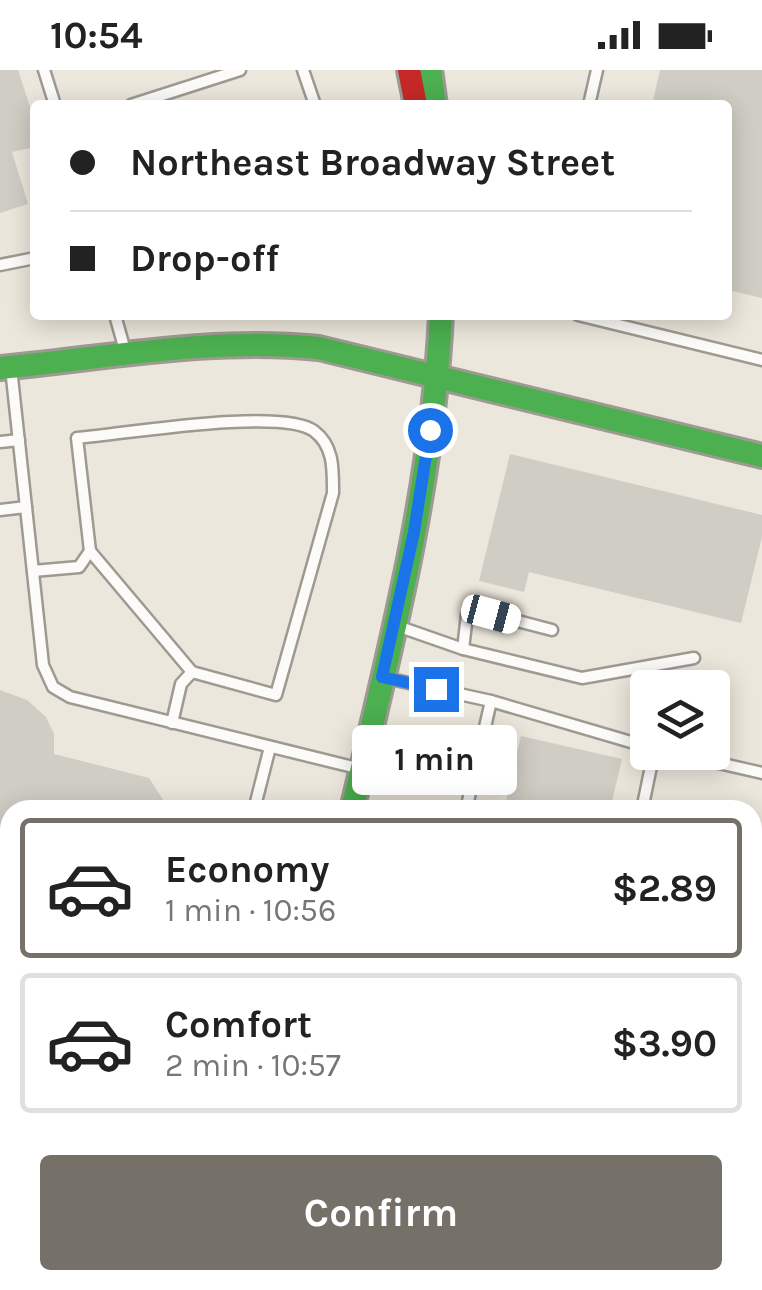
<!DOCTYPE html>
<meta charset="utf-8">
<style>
body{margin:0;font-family:Karla,sans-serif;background:#f6f6f6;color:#222;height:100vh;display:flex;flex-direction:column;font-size:38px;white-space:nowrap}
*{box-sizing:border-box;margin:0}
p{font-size:32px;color:#767676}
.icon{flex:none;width:55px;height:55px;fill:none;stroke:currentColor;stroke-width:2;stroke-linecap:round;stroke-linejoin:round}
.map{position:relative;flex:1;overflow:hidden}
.details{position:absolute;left:0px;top:730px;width:762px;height:490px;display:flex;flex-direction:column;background:#fff;border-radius:30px 30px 0 0;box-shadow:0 5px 25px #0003}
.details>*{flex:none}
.guide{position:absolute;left:30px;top:30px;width:702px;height:220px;border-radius:10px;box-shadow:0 5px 25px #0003;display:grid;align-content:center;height:220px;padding:0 40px;background:#fff}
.controls{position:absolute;left:630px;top:600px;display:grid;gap:20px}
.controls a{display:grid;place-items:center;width:100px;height:100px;border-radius:10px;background:#fff;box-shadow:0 5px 25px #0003;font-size:50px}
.end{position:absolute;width:45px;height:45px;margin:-22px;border:12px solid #1a73e8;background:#fff;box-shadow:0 0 0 5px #fff}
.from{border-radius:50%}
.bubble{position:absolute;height:70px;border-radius:10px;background:#fff;box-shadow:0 5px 25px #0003;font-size:32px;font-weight:700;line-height:70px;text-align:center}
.car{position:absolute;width:30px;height:60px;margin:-30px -15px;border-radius:12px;box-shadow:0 0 8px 2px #0007;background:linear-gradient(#fff 24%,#345 0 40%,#fff 0 76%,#345 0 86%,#fff 0)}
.guide b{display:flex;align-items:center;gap:35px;height:95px;font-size:38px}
.guide b+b{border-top:2px solid #e0e0e0}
.guide i{width:25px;height:25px;background:#222}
ul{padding:18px 0 0;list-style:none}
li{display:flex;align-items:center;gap:30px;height:140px;margin:0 20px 15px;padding:0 20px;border:5px solid #e0e0e0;border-radius:10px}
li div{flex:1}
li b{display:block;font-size:38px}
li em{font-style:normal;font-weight:700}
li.active{border-color:#757168}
li>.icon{width:90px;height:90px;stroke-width:1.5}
.button{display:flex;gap:20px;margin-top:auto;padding:20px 40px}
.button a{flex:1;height:115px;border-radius:10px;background:#757168;color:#fff;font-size:40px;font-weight:700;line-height:115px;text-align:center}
.status{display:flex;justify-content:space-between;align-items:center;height:70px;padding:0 50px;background:#fff;direction:ltr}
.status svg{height:28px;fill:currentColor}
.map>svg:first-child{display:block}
.building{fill:#d0cdc4}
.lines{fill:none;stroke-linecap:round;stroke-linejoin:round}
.lane-casing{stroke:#9e9a92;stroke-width:15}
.fast-casing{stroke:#9e9a92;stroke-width:28}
.slow-casing{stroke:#9e9a92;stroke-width:28}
.jam-casing{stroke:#9e9a92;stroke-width:28}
.path{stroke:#cac8c4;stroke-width:4;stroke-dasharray:8 8;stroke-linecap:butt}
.lane{stroke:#fcfbfa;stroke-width:10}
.fast{stroke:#4caf50;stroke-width:22}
.slow{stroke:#ffc107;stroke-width:22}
.jam{stroke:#c62828;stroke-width:22}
.route{stroke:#1a73e8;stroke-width:12}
</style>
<div class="status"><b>10:54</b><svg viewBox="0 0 49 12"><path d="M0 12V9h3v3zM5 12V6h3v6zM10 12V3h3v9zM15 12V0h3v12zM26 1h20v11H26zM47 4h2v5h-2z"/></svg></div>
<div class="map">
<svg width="762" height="1220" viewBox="0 0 762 1220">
<rect width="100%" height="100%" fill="#ece7dc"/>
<!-- building -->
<g class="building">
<path d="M0 0H18L35 52V77L12 82 28 134 0 143Z"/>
<path d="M660 0H762V228L728 220V35H652Z"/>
<path d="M510 384 762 445V467L741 553 529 502 524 522 479 511Z"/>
<path d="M0 620 27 630 46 647 54 664V684L149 708 166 734 165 740H10V758L0 756Z"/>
<path d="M521 666 622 689 610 740H504Z"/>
<path d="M752 816 762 819V892L752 890Z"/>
<path d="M0 1032 10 1034V1139L0 1137Z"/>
<path d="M342 1210H592L590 1220H340Z"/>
<path d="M633 1210H685L719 1219 631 1220Z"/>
</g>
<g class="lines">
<defs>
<g id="lane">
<path d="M44 0 55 35"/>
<path d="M303 0 315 35"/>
<path d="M131 35 240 0"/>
<path d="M589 35 597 0"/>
<path d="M0 195 35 188"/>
<path d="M115 245 126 284"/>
<path d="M578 245 762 290"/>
<path d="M11 298 43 595 53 617 70 627 361 699"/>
<path d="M0 372 19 370"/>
<path d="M0 440 26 437"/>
<path d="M90 481 192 602"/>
<path d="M33 501 79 497 90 481 77 368C123 364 282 337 314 361 334 376 333 399 333 423L276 625 192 602 181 614 172 653"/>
<path d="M400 557 463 579 582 608 694 588"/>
<path d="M463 579 467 545 491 544 552 560"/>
<path d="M386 608 491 631 466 740"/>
<path d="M491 631 648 677"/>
<path d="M671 682 762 703"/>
<path d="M254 740 270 677"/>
<path d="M642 740 654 682"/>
<path d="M752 780 762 782"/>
<path d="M0 812 10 814"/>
<path d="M0 872 10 875"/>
<path d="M752 953 762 955"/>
<path d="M0 1013 10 1015"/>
<path d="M752 1043 762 1045"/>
<path d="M752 1192 762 1194"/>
<path d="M0 1214 20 1220"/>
<path d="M164 1220 166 1210"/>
<path d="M317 1220 320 1210"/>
<path d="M608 1220 610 1210"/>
</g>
<g id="fast">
<path d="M430 0 435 35"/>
<path d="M0 298C105 288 214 267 319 278L762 386"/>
<path d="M352 740C391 576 433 414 441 245"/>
</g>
<path id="slow" d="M238 1220 241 1210"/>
<path id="jam" d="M409 0 416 35"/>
</defs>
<!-- lane casing -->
<use href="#lane" class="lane-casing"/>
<!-- fast casing -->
<use href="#fast" class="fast-casing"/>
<!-- slow casing -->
<use href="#slow" class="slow-casing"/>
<!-- jam casing -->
<use href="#jam" class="jam-casing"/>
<!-- path -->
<path class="path" d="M268 1220 270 1210"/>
<!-- lane -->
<use href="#lane" class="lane"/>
<!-- fast -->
<use href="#fast" class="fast"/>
<!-- slow -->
<use href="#slow" class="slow"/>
<!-- jam -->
<use href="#jam" class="jam"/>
</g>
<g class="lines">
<!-- route -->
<path class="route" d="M430 360 414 462 382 607 436 619"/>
</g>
</svg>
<div class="controls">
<a><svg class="icon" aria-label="layers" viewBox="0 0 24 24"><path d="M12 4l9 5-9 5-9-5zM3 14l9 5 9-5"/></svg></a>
</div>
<i class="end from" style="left:430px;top:360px"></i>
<i class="end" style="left:436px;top:619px"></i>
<div class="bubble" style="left:352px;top:655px;width:165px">1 min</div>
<i class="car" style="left:491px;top:544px;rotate:105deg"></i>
<div class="guide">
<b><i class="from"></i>Northeast Broadway Street</b>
<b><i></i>Drop-off</b>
</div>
<section class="details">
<ul>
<li class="active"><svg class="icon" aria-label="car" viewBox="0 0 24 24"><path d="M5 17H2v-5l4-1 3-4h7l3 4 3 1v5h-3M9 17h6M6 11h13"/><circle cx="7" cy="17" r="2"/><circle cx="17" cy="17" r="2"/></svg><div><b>Economy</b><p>1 min · 10:56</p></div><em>$2.89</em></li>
<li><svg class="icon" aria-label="car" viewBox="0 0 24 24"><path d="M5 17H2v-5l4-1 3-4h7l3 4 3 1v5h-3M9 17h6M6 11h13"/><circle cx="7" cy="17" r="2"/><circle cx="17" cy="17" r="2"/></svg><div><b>Comfort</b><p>2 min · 10:57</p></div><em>$3.90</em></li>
</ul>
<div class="button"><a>Confirm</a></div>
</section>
</div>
